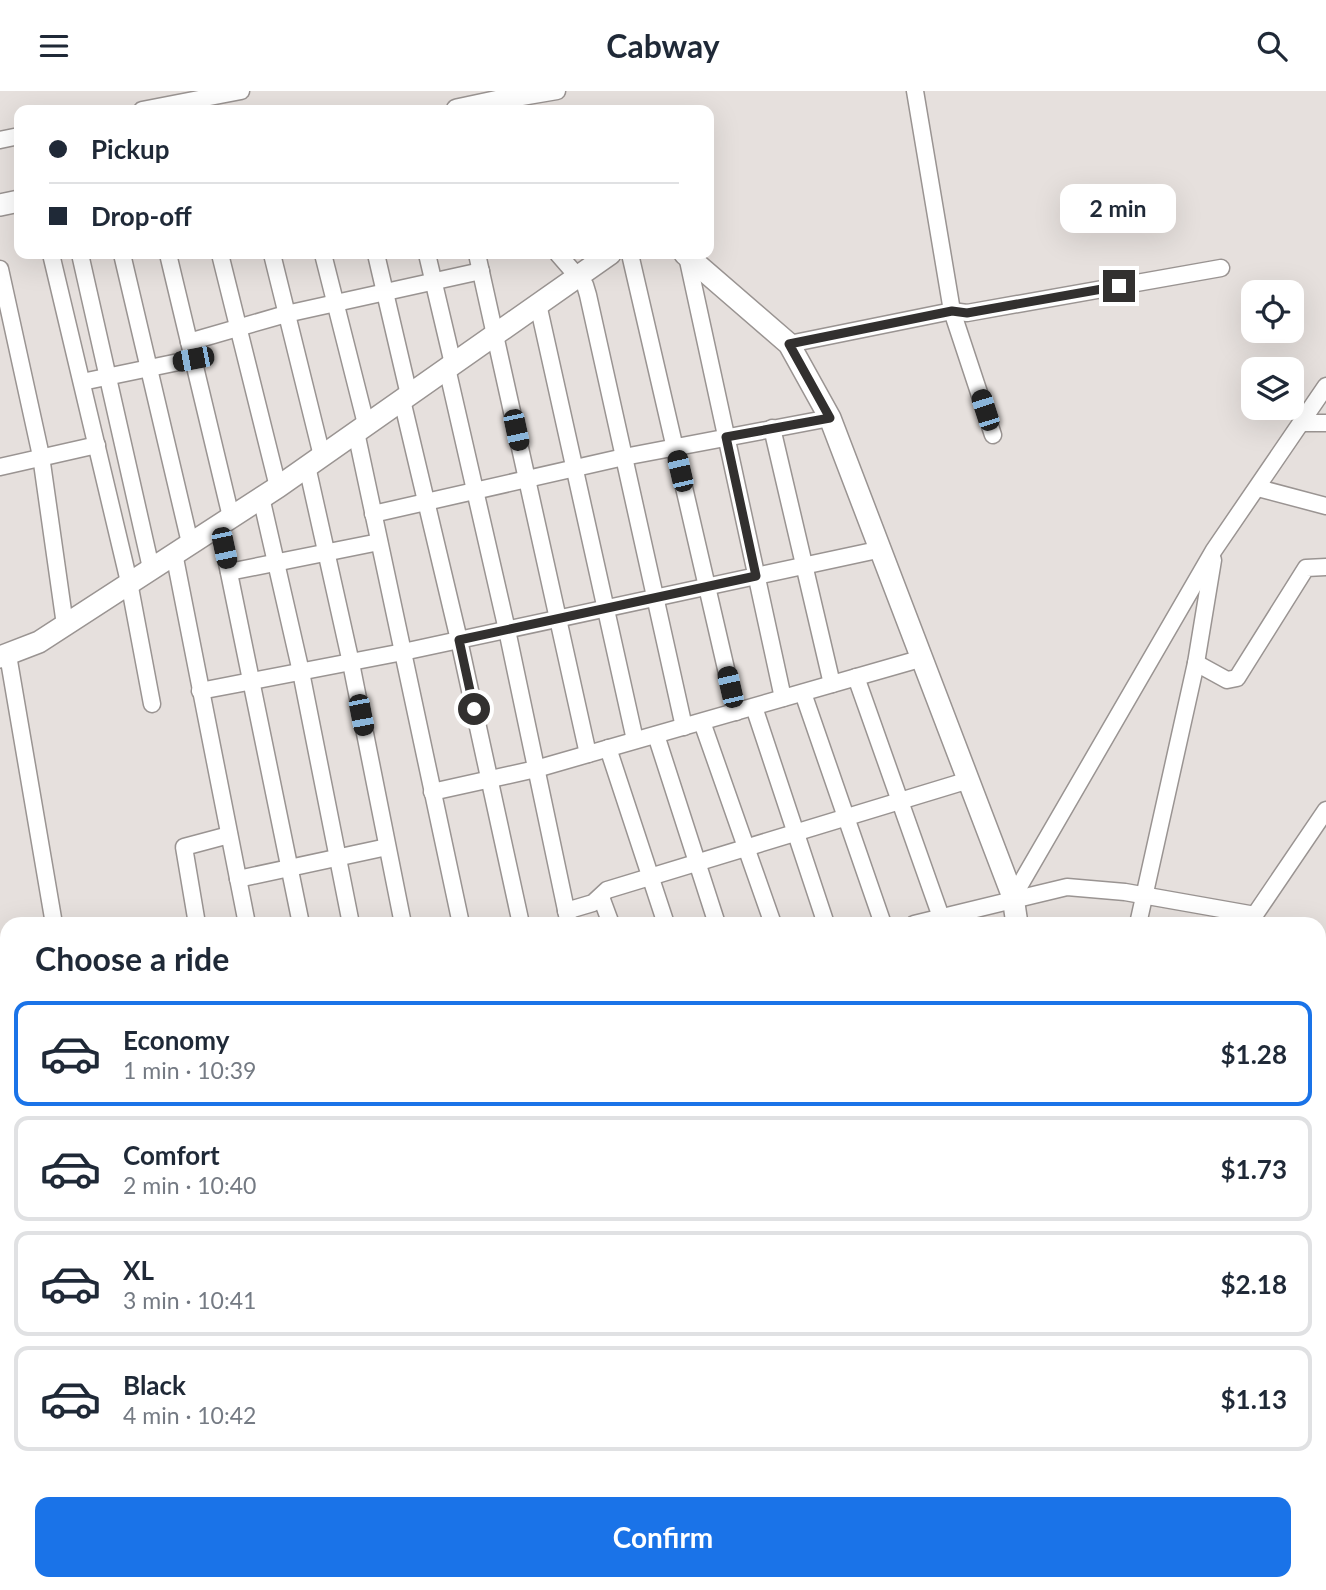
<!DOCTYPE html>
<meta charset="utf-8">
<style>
body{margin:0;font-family:Lato,sans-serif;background:#f2f2f3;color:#1f2937;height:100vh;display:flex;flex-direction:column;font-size:26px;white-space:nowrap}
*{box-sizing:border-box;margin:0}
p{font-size:23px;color:#747a83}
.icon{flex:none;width:38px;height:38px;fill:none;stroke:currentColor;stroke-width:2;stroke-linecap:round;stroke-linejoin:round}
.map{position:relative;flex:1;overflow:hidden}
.panel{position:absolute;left:0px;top:826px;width:1326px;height:674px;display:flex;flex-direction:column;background:#fff;border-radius:21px 21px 0 0;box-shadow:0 7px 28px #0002}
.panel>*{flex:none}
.guide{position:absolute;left:14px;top:14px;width:700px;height:154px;border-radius:14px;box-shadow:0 7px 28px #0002;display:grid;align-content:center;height:154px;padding:0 35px;background:#fff}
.tools{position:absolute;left:1241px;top:189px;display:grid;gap:14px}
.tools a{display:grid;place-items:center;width:63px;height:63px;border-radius:14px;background:#fff;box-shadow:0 7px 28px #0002;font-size:35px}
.end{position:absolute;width:32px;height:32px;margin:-16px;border:9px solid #32302f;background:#fff;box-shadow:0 0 0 4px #fff}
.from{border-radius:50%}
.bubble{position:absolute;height:49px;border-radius:14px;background:#fff;box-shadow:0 7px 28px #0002;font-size:23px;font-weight:700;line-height:49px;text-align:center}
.car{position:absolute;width:21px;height:42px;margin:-21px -10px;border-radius:9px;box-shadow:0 0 5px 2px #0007;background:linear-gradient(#222 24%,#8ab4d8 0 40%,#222 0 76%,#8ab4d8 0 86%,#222 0)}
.guide b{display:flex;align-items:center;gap:24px;height:66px;font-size:26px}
.guide b+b{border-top:2px solid #e0e1e3}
.guide i{width:18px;height:18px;background:#1f2937}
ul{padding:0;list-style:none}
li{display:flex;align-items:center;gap:21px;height:105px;margin:0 14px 10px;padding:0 21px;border:4px solid #e0e1e3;border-radius:14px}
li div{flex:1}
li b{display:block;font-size:26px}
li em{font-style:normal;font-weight:700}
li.on{border-color:#1a73e8}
li>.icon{width:63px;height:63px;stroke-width:1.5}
h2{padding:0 35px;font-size:32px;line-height:84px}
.cta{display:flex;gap:14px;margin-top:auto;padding:14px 35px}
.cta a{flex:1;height:80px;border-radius:14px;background:#1a73e8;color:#fff;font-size:28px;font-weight:700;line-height:80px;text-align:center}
header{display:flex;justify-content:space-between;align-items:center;height:91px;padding:0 35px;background:#fff;font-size:32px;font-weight:700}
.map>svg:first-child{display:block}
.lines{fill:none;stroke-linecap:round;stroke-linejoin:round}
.canal{stroke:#2a94a9;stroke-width:16}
.minor-casing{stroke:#9a9492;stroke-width:19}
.tertiary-casing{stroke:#9a9492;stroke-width:24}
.minor{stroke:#fff;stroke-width:16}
.tertiary{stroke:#fff;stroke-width:21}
.route{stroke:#32302f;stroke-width:9}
</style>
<header><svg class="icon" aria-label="menu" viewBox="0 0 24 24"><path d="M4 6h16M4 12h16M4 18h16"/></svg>Cabway<svg class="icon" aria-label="search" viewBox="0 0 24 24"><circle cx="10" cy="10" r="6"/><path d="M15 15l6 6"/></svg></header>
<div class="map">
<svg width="1326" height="1499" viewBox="0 0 1326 1499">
<rect width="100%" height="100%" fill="#e6e0dd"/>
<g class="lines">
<!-- canal -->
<path class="canal" d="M1320 1457 1326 1461"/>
<defs>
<g id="minor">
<path d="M915 0 952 220 993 344"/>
<path d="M504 9 557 0"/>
<path d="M142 19 241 0"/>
<path d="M0 49 19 45"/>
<path d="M51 163 129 491 152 613"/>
<path d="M80 163 151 477"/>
<path d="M122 163 190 452"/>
<path d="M168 163 231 426"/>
<path d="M220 163 278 396"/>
<path d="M272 163 322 365"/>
<path d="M323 163 366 333"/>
<path d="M376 163 409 304"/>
<path d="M427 163 453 273"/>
<path d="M477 163 588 663"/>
<path d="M558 163 585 194 588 204 684 636"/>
<path d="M630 163 736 621"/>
<path d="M687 165 783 607"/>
<path d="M0 178 41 365 65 534"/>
<path d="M538 213 635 649"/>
<path d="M189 251 286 223 481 180"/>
<path d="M789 253 952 220 967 222 1221 177"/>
<path d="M447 277 507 539 569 833"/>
<path d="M82 291 193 268"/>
<path d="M402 309 459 549 521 833"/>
<path d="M1302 332H1326"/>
<path d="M772 337 832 593"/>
<path d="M356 341 461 833"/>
<path d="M307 375 351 572 403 833"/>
<path d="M0 376 97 354"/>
<path d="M1258 397 1326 415"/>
<path d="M261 406 301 581 351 833"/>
<path d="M373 423 624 366 830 327"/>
<path d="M219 433 301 833"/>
<path d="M174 462 247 833"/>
<path d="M229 481 379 451"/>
<path d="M8 564 54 833"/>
<path d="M1196 572 1227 589 1237 587 1306 477 1326 476"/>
<path d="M856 586 941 826"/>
<path d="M200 600 403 561 882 458"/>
<path d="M803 602 883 833"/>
<path d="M754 616 826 833"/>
<path d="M702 631 773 833"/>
<path d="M656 644 717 833"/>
<path d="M608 657 666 833"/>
<path d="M432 701 536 678 923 567"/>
<path d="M238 788 387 756"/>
<path d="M601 806 611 833"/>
<path d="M1013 806 1214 459 1326 295"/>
<path d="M566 820 593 812 607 799 969 689"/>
<path d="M1250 831 1326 719"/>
<path d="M197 833 184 756 229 744"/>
<path d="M914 833 1067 796 1125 801 1255 824"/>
<path d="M1138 833 1196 572 1213 469"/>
<path d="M0 862 7 861"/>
<path d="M0 1065 7 1063"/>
<path d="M0 1342 7 1341"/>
<path d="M1320 1352 1326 1367 1320 1382"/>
<path d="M1320 1443 1326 1447"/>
<path d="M0 1479 7 1478"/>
<path d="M122 1493 123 1499"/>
<path d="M172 1493 173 1499"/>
<path d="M223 1493 225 1499"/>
<path d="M278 1493 280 1499"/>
<path d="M331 1493 332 1499"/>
<path d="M381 1493 382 1499"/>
<path d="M470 1493 472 1499"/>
<path d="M522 1493 523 1499"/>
<path d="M668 1493 670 1499"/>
<path d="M773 1493 775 1499"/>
<path d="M862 1493 864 1499"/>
<path d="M919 1493 921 1499"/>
<path d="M985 1493 986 1499"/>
<path d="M1040 1493V1499"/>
<path d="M1094 1493 1095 1499"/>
<path d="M192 1499 210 1493"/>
<path d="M415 1499 436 1493"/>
<path d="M625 1499 626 1493"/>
<path d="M791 1499 811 1493"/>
<path d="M1176 1499 1186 1498"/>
</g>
<g id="tertiary">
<path d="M457 19 504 9"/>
<path d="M0 114 19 110"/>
<path d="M685 163 789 253 830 327 1013 806 1017 833"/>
<path d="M0 566 39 551 278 396 610 163"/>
<path d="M0 1225 7 1255"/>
<path d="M58 1493 60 1499"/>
<path d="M1274 1493 1276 1499"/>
</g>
</defs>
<!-- minor casing -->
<use href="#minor" class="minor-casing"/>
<!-- tertiary casing -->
<use href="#tertiary" class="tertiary-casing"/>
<!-- minor -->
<use href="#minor" class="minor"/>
<!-- tertiary -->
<use href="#tertiary" class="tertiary"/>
</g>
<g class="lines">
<!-- route -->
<path class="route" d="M474 618 459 549 756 485 726 346 830 327 789 253 952 220 967 222 1119 195"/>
</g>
</svg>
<div class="tools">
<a><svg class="icon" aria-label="locate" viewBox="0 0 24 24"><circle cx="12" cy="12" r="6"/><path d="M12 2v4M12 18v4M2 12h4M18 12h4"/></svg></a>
<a><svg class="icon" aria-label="layers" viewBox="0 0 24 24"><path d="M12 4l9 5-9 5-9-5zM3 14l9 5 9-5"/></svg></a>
</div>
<i class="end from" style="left:474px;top:618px"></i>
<i class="end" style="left:1119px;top:195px"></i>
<div class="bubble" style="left:1060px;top:93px;width:116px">2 min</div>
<i class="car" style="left:193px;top:268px;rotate:259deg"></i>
<i class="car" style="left:985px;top:319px;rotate:342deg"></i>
<i class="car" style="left:516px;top:339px;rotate:168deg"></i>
<i class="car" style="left:680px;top:380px;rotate:347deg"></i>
<i class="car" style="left:224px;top:457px;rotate:168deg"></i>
<i class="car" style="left:730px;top:596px;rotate:347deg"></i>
<i class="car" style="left:361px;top:624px;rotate:169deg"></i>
<div class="guide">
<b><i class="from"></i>Pickup</b>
<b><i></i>Drop-off</b>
</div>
<section class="panel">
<h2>Choose a ride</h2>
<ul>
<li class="on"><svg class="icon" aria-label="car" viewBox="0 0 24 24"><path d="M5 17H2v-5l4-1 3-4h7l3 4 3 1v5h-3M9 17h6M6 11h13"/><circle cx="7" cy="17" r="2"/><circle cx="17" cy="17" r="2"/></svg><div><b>Economy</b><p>1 min · 10:39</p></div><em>$1.28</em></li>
<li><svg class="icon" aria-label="car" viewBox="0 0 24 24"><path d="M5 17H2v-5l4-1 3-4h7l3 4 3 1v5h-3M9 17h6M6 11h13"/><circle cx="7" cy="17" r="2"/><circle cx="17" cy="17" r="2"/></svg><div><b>Comfort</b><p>2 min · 10:40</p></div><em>$1.73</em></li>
<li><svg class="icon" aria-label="car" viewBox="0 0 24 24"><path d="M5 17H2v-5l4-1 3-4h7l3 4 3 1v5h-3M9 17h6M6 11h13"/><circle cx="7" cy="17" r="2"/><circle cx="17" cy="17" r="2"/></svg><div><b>XL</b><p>3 min · 10:41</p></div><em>$2.18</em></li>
<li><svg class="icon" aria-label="car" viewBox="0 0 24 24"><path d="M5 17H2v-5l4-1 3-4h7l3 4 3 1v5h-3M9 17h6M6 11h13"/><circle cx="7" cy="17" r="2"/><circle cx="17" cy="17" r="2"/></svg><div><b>Black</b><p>4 min · 10:42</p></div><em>$1.13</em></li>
</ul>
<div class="cta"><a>Confirm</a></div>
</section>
</div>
